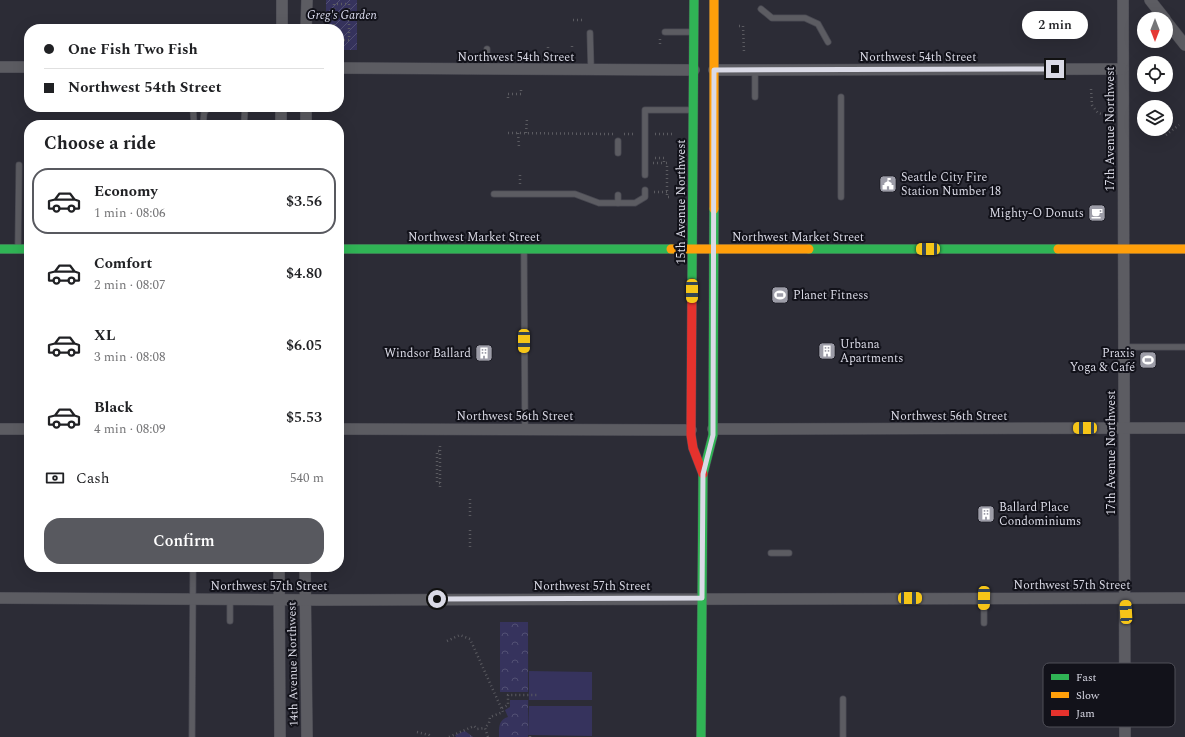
<!DOCTYPE html>
<meta charset="utf-8">
<style>
body{margin:0;font-family:Spectral,serif;background:#f6f6f6;color:#202124;height:100vh;display:flex;flex-direction:column;font-size:15px;white-space:nowrap}
*{box-sizing:border-box;margin:0}
p{font-size:13px;color:#757577}
.icon{flex:none;width:22px;height:22px;fill:none;stroke:currentColor;stroke-width:2;stroke-linecap:round;stroke-linejoin:round}
.map{position:relative;flex:1;overflow:hidden}
.sheet{position:absolute;left:24px;top:120px;width:320px;height:452px;display:flex;flex-direction:column;background:#fff;border-radius:16px;box-shadow:0 4px 16px #0002}
.sheet>*{flex:none}
.top-card{position:absolute;left:24px;top:24px;width:320px;height:88px;border-radius:16px;box-shadow:0 4px 16px #0002;display:grid;align-content:center;height:88px;padding:0 20px;background:#fff}
.needle{width:26px;rotate:180deg}
.buttons{position:absolute;left:1137px;top:12px;display:grid;gap:8px}
.buttons a{display:grid;place-items:center;width:36px;height:36px;border-radius:50%;background:#fff;box-shadow:0 4px 16px #0002;font-size:20px}
.end{position:absolute;width:18px;height:18px;margin:-9px;border:5px solid #dadae6;background:#111;box-shadow:0 0 0 2px #111}
.from{border-radius:50%}
.bubble{position:absolute;height:28px;border-radius:14px;background:#fff;box-shadow:0 4px 16px #0002;font-size:13px;font-weight:600;line-height:28px;text-align:center}
.car{position:absolute;width:12px;height:24px;margin:-12px -6px;border-radius:5px;box-shadow:0 0 3px 1px #0007;background:linear-gradient(#f5c518 24%,#345 0 40%,#f5c518 0 76%,#345 0 86%,#f5c518 0)}
.top-card b{display:flex;align-items:center;gap:14px;height:38px;font-size:15px}
.top-card b+b{border-top:1px solid #e0e0e0}
.top-card i{width:10px;height:10px;background:#202124}
ul{padding:0;list-style:none}
li{display:flex;align-items:center;gap:12px;height:66px;margin:0 8px 6px;padding:0 12px;border:2px solid transparent;border-radius:16px}
li div{flex:1}
li b{display:block;font-size:15px}
li em{font-style:normal;font-weight:600}
li.active{border-color:#58595f}
li>.icon{width:36px;height:36px;stroke-width:1.5}
h2{padding:0 20px;font-size:18px;line-height:48px}
.pay{display:flex;align-items:center;gap:10px;height:44px;padding:0 20px;font-size:15px}
.pay p{margin-inline-start:auto}
.cta{display:flex;gap:8px;margin-top:auto;padding:8px 20px}
.cta a{flex:1;height:46px;border-radius:16px;background:#58595f;color:#fff;font-size:16px;font-weight:600;line-height:46px;text-align:center}
.map>svg:first-child{display:block}
.grass{fill:url(#grass-tufts)}
.park{fill:url(#park-crowns)}
.garden{fill:url(#garden-furrows)}
.pitch{fill:#36335d}
.lines{fill:none;stroke-linecap:round;stroke-linejoin:round}
.lane-casing{stroke:#494952;stroke-width:7}
.street-casing{stroke:#494952;stroke-width:12}
.fast-casing{stroke:#494952;stroke-width:10}
.slow-casing{stroke:#494952;stroke-width:10}
.jam-casing{stroke:#494952;stroke-width:10}
.path{stroke:#5b5b61;stroke-width:2.5;stroke-dasharray:1 3;stroke-linecap:butt}
.lane{stroke:#5c5c62;stroke-width:5.5}
.street{stroke:#5c5c62;stroke-width:11}
.fast{stroke:#30b455;stroke-width:9}
.slow{stroke:#ff9f0a;stroke-width:9}
.jam{stroke:#e5322d;stroke-width:9}
.route{stroke:#dadae6;stroke-width:5}
.labels{text-anchor:middle;dominant-baseline:central;stroke-width:4;stroke-linejoin:round;paint-order:stroke}
.park-label{font-size:12px;font-style:italic;fill:#dddef1;stroke:#12121a}
.street-label{font-size:12px;fill:#dadae6;stroke:#12121a}
.poi-label{font-size:12px;fill:#dadae6;stroke:#12121a;text-anchor:start}
.key{fill:#12121a;stroke:#4e4e57;stroke-width:1}
.key-label{font-size:11px;fill:#dadae6}
</style>
<div class="map">
<svg width="1185" height="737" viewBox="0 0 1185 737">
<defs>
<pattern id="grass-tufts" width="24" height="20" patternUnits="userSpaceOnUse"><rect width="24" height="20" fill="#36335d"/><path d="M3 7l-1-3M5 7V3M7 7l1-3M15 17l-1-3M17 17v-4M19 17l1-3" fill="none" stroke="#525074"/></pattern>
<pattern id="park-crowns" width="20" height="18" patternUnits="userSpaceOnUse"><rect width="20" height="18" fill="#36335d"/><path d="M2 6a3 3 0 1 1 6 0M12 15a3 3 0 1 1 6 0" fill="none" stroke="#525074"/></pattern>
<pattern id="garden-furrows" width="10" height="10" patternUnits="userSpaceOnUse"><rect width="10" height="10" fill="#36335d"/><path d="M-1 1l2-2M0 10L10 0M9 11l2-2" fill="none" stroke="#525074"/></pattern>
</defs>
<rect width="100%" height="100%" fill="#2c2c36"/>
<!-- grass -->
<path class="grass" d="M465 731 473 737H456L455 735Z"/>
<!-- park -->
<g class="park">
<rect x="500" y="622" width="28" height="70"/>
<path d="M510 700H528V737H499C499 728 498 720 508 717L505 710 510 707Z"/>
</g>
<!-- garden -->
<path class="garden" d="M326 0H357V50H339V29H326Z"/>
<!-- pitch -->
<g class="pitch">
<path d="M529 671 592 672V700H529Z"/>
<path d="M529 706H592V736L528 735Z"/>
</g>
<g class="lines">
<defs>
<g id="lane">
<path d="M761 9 772 18H805L818 24 828 42"/>
<path d="M665 32H692"/>
<path d="M590 33 591 70"/>
<path d="M487 49V69"/>
<path d="M755 70V97"/>
<path d="M193 107 194 125"/>
<path d="M203 125 204 113 208 107"/>
<path d="M244 125 245 107"/>
<path d="M618 141V153"/>
<path d="M645 175V110H691"/>
<path d="M494 194H575L599 203H635L645 197V190"/>
<path d="M618 195V203"/>
<path d="M841 197V97"/>
<path d="M18 248 19 165"/>
<path d="M524 250 525 429"/>
<path d="M1124 347H1185"/>
<path d="M771 553H789"/>
<path d="M230 599V621"/>
<path d="M984 623V598"/>
<path d="M192 737 193 567"/>
<path d="M843 737V699"/>
</g>
<g id="street">
<path d="M282 0V29"/>
<path d="M1123 0 1125 737"/>
<path d="M1150 0 1165 19"/>
<path d="M1166 21 1185 45"/>
<path d="M306 29 307 0"/>
<path d="M0 67H29"/>
<path d="M339 68 694 70"/>
<path d="M714 70 1123 69"/>
<path d="M281 125V107"/>
<path d="M306 125V107"/>
<path d="M0 429H29"/>
<path d="M339 429 691 430"/>
<path d="M713 429 1185 428"/>
<path d="M279 567 280 737"/>
<path d="M305 567 307 737"/>
<path d="M0 598 320 600 1185 598"/>
</g>
<g id="fast">
<path d="M0 249H29"/>
<path d="M339 249H671"/>
<path d="M809 249H1058"/>
<path d="M692 283 694 0"/>
<path d="M701 737 703 474 713 435 714 209"/>
</g>
<g id="slow">
<path d="M714 209V0"/>
<path d="M671 249H809"/>
<path d="M1058 249H1185"/>
</g>
<path id="jam" d="M692 283 691 435 693 448 703 474"/>
</defs>
<!-- lane casing -->
<use href="#lane" class="lane-casing"/>
<!-- street casing -->
<use href="#street" class="street-casing"/>
<!-- fast casing -->
<use href="#fast" class="fast-casing"/>
<!-- slow casing -->
<use href="#slow" class="slow-casing"/>
<!-- jam casing -->
<use href="#jam" class="jam-casing"/>
<!-- path -->
<g class="path">
<path d="M573 20H584"/>
<path d="M739 26H743L744 52"/>
<path d="M334 29V4H349V40H339"/>
<path d="M660 39V47"/>
<path d="M572 46V47"/>
<path d="M548 47V52"/>
<path d="M1091 89 1092 105 1098 113 1107 115"/>
<path d="M508 98V94H521V88"/>
<path d="M508 133 613 134"/>
<path d="M518 133 519 147"/>
<path d="M526 133 527 119"/>
<path d="M624 134H633"/>
<path d="M655 134H673"/>
<path d="M1166 135 1179 125"/>
<path d="M655 158H664V163H667V197H672"/>
<path d="M653 163H664"/>
<path d="M520 175V185"/>
<path d="M654 192H667"/>
<path d="M440 483H437V451H440"/>
<path d="M440 487V446"/>
<path d="M470 516V498"/>
<path d="M470 530V549"/>
<path d="M447 641 460 635 470 639 503 712 490 717 489 723 485 728 488 737"/>
<path d="M502 708 508 705V695H537"/>
<path d="M417 732 429 735 430 737"/>
<path d="M449 737 474 726 477 729 485 728"/>
<path d="M530 737V735"/>
</g>
<!-- lane -->
<use href="#lane" class="lane"/>
<!-- street -->
<use href="#street" class="street"/>
<!-- fast -->
<use href="#fast" class="fast"/>
<!-- slow -->
<use href="#slow" class="slow"/>
<!-- jam -->
<use href="#jam" class="jam"/>
</g>
<g class="lines">
<!-- route -->
<path class="route" d="M437 599 702 598 703 474 713 435 714 70 1055 69"/>
</g>
<!-- icons -->
<defs>
<symbol id="civic-square" viewBox="-11 -11 22 22"><rect x="-9" y="-9" width="18" height="18" rx="4" fill="#9d9da8" stroke="#12121a"/><path d="M-.6-6.5H3V-4.5H.6V-3L4-1V1h2V6H-6V1h2V-1L-.6-3ZM-1.2 2.5V6h2.4V2.5Z" fill="#fff"/></symbol>
<symbol id="cafe-square" viewBox="-11 -11 22 22"><rect x="-9" y="-9" width="18" height="18" rx="4" fill="#9d9da8" stroke="#12121a"/><path d="M-5.5-4.5H6V0H3Q3 3.5 0 3.5H-2.5Q-5.5 3.5-5.5 0ZM3-3.2v2h1.7v-2ZM-6 4.5H4V6H-6Z" fill="#fff"/></symbol>
<symbol id="stadium-square" viewBox="-11 -11 22 22"><rect x="-9" y="-9" width="18" height="18" rx="4" fill="#9d9da8" stroke="#12121a"/><path d="M0-5a6.5 5 0 1 0 0 10a6.5 5 0 1 0 0-10ZM-3.5-1.8h7v3.6h-7Z" fill="#fff"/></symbol>
<symbol id="building-square" viewBox="-11 -11 22 22"><rect x="-9" y="-9" width="18" height="18" rx="4" fill="#9d9da8" stroke="#12121a"/><path d="M-4-6H4V6H1V3H-1V6H-4ZM-2.5-4.3h1.7v1.8h-1.7ZM.8-4.3h1.7v1.8H.8ZM-2.5-1h1.7V.8h-1.7ZM.8-1h1.7V.8H.8Z" fill="#fff"/></symbol>
</defs>
<g fill-rule="evenodd">
<use href="#civic-square" x="878" y="174" width="20" height="20"/>
<use href="#cafe-square" x="1087" y="203" width="20" height="20"/>
<use href="#stadium-square" x="770" y="285" width="20" height="20"/>
<use href="#building-square" x="817" y="341" width="20" height="20"/>
<use href="#building-square" x="474" y="343" width="20" height="20"/>
<use href="#stadium-square" x="1138" y="350" width="20" height="20"/>
<use href="#building-square" x="976" y="504" width="20" height="20"/>
</g>
<g class="labels">
<!-- park labels -->
<g class="park-label">
<text x="342" y="15">Greg's Garden</text>
</g>
<!-- street labels -->
<g class="street-label">
<text x="516" y="57">Northwest 54th Street</text>
<text x="918" y="57">Northwest 54th Street</text>
<text transform="translate(1110 129) rotate(-90)">17th Avenue Northwest</text>
<text transform="translate(681 202) rotate(-90)">15th Avenue Northwest</text>
<text x="474" y="237">Northwest Market Street</text>
<text x="798" y="237">Northwest Market Street</text>
<text x="515" y="416">Northwest 56th Street</text>
<text x="949" y="416">Northwest 56th Street</text>
<text transform="translate(1111 453) rotate(-90)">17th Avenue Northwest</text>
<text x="1072" y="585">Northwest 57th Street</text>
<text x="269" y="586">Northwest 57th Street</text>
<text x="592" y="586">Northwest 57th Street</text>
<text transform="translate(293 664) rotate(-91)">14th Avenue Northwest</text>
</g>
<!-- poi labels -->
<g class="poi-label">
<text x="901" y="177">Seattle City Fire<tspan x="901" dy="14">Station Number 18</tspan></text>
<text x="1084" y="213" text-anchor="end">Mighty-O Donuts</text>
<text x="793" y="295">Planet Fitness</text>
<text x="840" y="344">Urbana<tspan x="840" dy="14">Apartments</tspan></text>
<text x="471" y="353" text-anchor="end">Windsor Ballard</text>
<text x="1135" y="353" text-anchor="end">Praxis<tspan x="1135" dy="14">Yoga &amp; Café</tspan></text>
<text x="999" y="507">Ballard Place<tspan x="999" dy="14">Condominiums</tspan></text>
</g>
</g>
<!-- legend -->
<rect x="1043" y="663" width="132" height="64" rx="6" class="key"/>
<rect x="1051" y="674" width="18" height="6" fill="#30b455"/>
<rect x="1051" y="692" width="18" height="6" fill="#ff9f0a"/>
<rect x="1051" y="710" width="18" height="6" fill="#e5322d"/>
<g class="key-label">
<text x="1076" y="681">Fast</text>
<text x="1076" y="699">Slow</text>
<text x="1076" y="717">Jam</text>
</g>
</svg>
<div class="buttons">
<a><svg class="needle" viewBox="-14 -14 28 28"><path d="M0-13l5 13h-10z" fill="#e53935"/><path d="M0 13l5-13h-10z" fill="#757577"/></svg></a>
<a><svg class="icon" aria-label="locate" viewBox="0 0 24 24"><circle cx="12" cy="12" r="6"/><path d="M12 2v4M12 18v4M2 12h4M18 12h4"/></svg></a>
<a><svg class="icon" aria-label="layers" viewBox="0 0 24 24"><path d="M12 4l9 5-9 5-9-5zM3 14l9 5 9-5"/></svg></a>
</div>
<i class="end from" style="left:437px;top:599px"></i>
<i class="end" style="left:1055px;top:69px"></i>
<div class="bubble" style="left:1022px;top:11px;width:66px">2 min</div>
<i class="car" style="left:928px;top:249px;rotate:270deg"></i>
<i class="car" style="left:692px;top:291px;rotate:180deg"></i>
<i class="car" style="left:524px;top:341px;rotate:180deg"></i>
<i class="car" style="left:1085px;top:428px;rotate:270deg"></i>
<i class="car" style="left:910px;top:598px;rotate:90deg"></i>
<i class="car" style="left:984px;top:598px;rotate:181deg"></i>
<i class="car" style="left:1126px;top:612px;rotate:357deg"></i>
<div class="top-card">
<b><i class="from"></i>One Fish Two Fish</b>
<b><i></i>Northwest 54th Street</b>
</div>
<section class="sheet">
<h2>Choose a ride</h2>
<ul>
<li class="active"><svg class="icon" aria-label="car" viewBox="0 0 24 24"><path d="M5 17H2v-5l4-1 3-4h7l3 4 3 1v5h-3M9 17h6M6 11h13"/><circle cx="7" cy="17" r="2"/><circle cx="17" cy="17" r="2"/></svg><div><b>Economy</b><p>1 min · 08:06</p></div><em>$3.56</em></li>
<li><svg class="icon" aria-label="car" viewBox="0 0 24 24"><path d="M5 17H2v-5l4-1 3-4h7l3 4 3 1v5h-3M9 17h6M6 11h13"/><circle cx="7" cy="17" r="2"/><circle cx="17" cy="17" r="2"/></svg><div><b>Comfort</b><p>2 min · 08:07</p></div><em>$4.80</em></li>
<li><svg class="icon" aria-label="car" viewBox="0 0 24 24"><path d="M5 17H2v-5l4-1 3-4h7l3 4 3 1v5h-3M9 17h6M6 11h13"/><circle cx="7" cy="17" r="2"/><circle cx="17" cy="17" r="2"/></svg><div><b>XL</b><p>3 min · 08:08</p></div><em>$6.05</em></li>
<li><svg class="icon" aria-label="car" viewBox="0 0 24 24"><path d="M5 17H2v-5l4-1 3-4h7l3 4 3 1v5h-3M9 17h6M6 11h13"/><circle cx="7" cy="17" r="2"/><circle cx="17" cy="17" r="2"/></svg><div><b>Black</b><p>4 min · 08:09</p></div><em>$5.53</em></li>
</ul>
<div class="pay"><svg class="icon" aria-label="cash" viewBox="0 0 24 24"><path d="M3 7h18v10H3z"/><circle cx="12" cy="12" r="2"/></svg>Cash<p>540 m</p></div>
<div class="cta"><a>Confirm</a></div>
</section>
</div>
